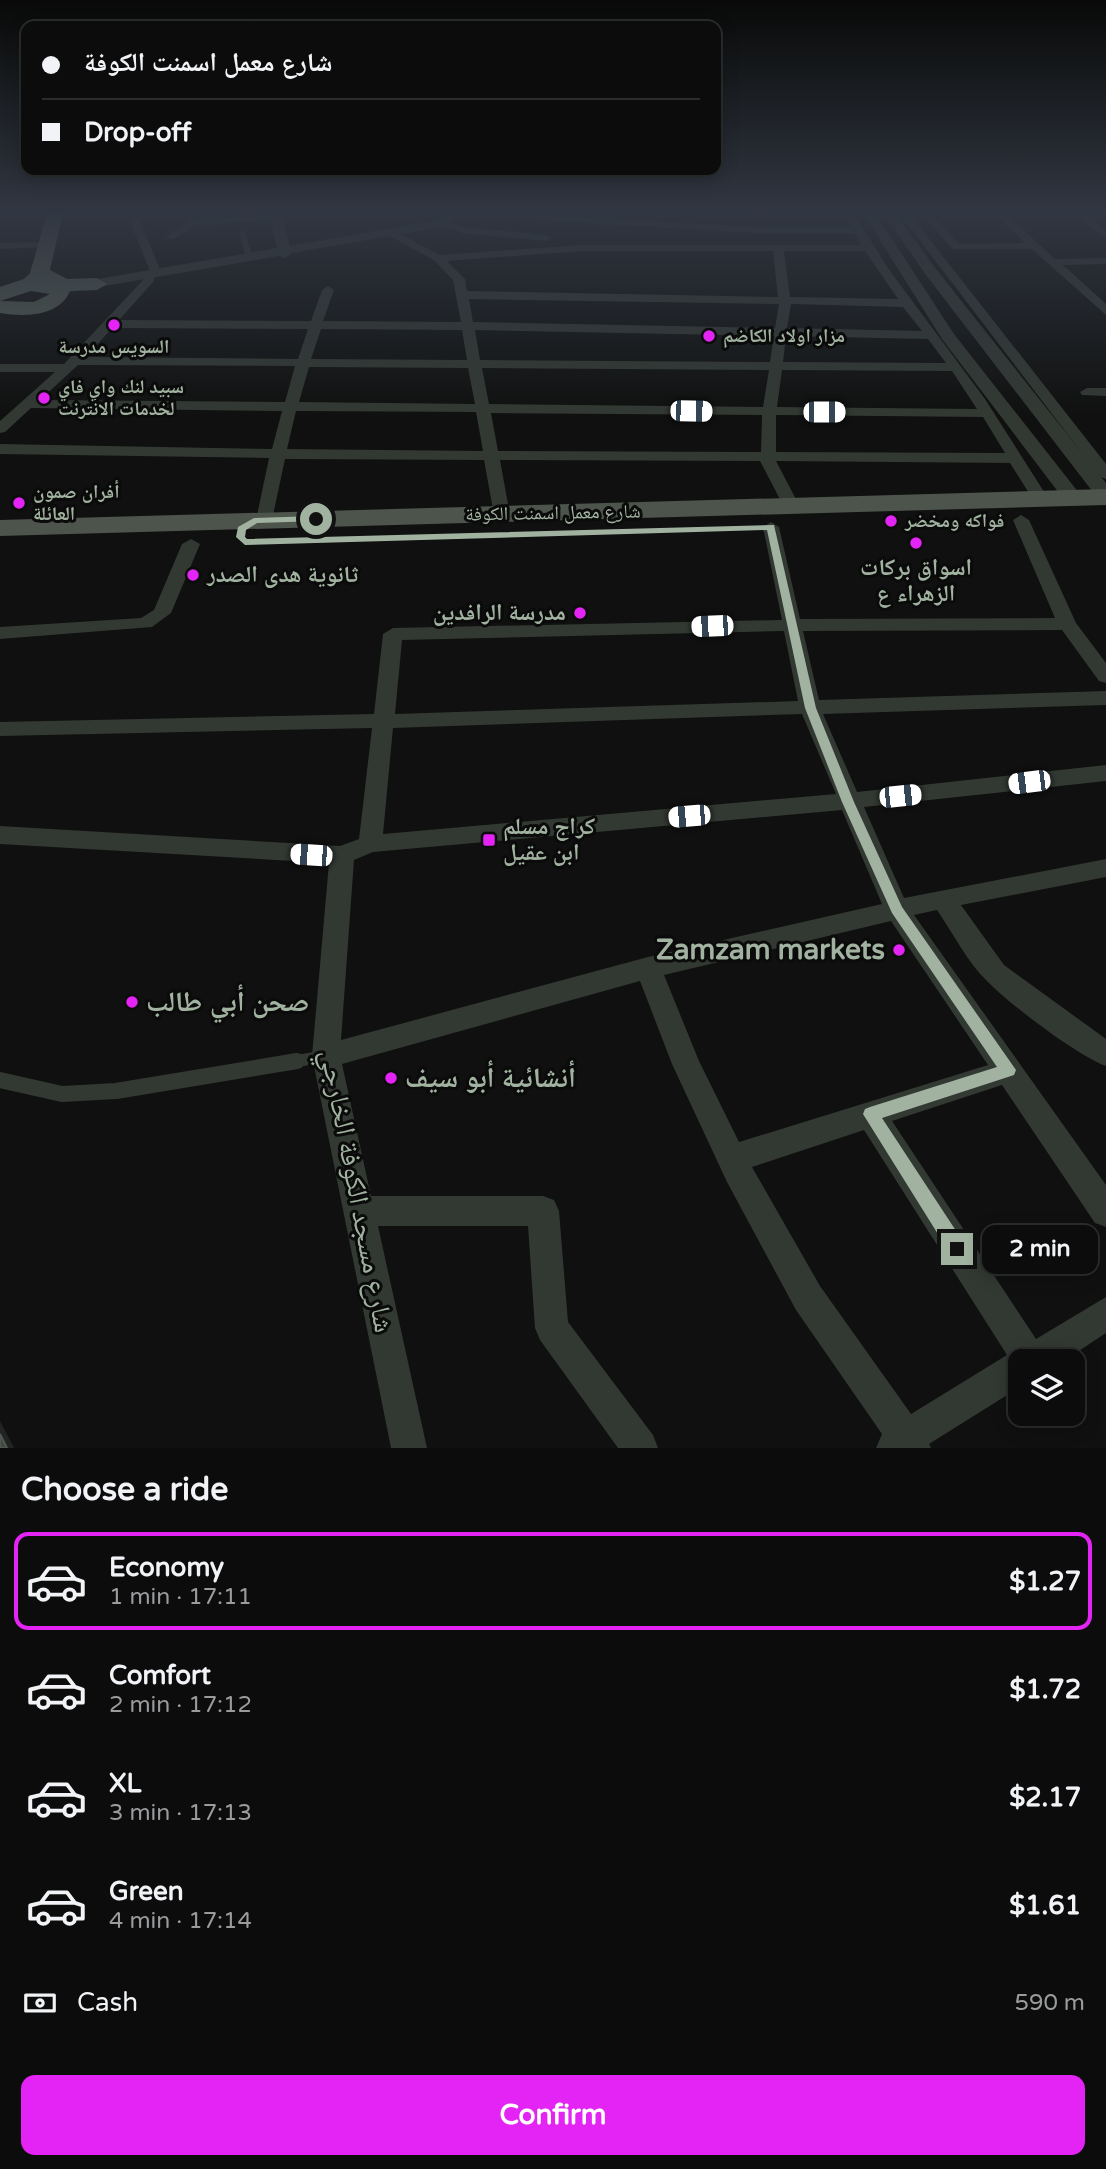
<!DOCTYPE html>
<meta charset="utf-8">
<style>
body{margin:0;font-family:"Varela Round","Noto Naskh Arabic",sans-serif;background:#141514;color:#f1f3f6;height:100vh;display:flex;flex-direction:column;font-size:26px;white-space:nowrap}
*{box-sizing:border-box;margin:0}
p{font-size:23px;color:#9a9b9d}
.icon{flex:none;width:38px;height:38px;fill:none;stroke:currentColor;stroke-width:2;stroke-linecap:round;stroke-linejoin:round}
.map{position:relative;height:1448px;overflow:hidden}
.sheet{display:flex;flex-direction:column;background:#0b0c0b;flex:1}
.sheet>*{flex:none}
.hud{position:absolute;left:21px;top:21px;width:700px;height:154px;border-radius:14px;box-shadow:0 4px 18px #0003,0 0 0 2px #2b2c2c;display:grid;align-content:center;height:154px;padding:0 21px;background:#0b0c0b}
.buttons{position:absolute;left:1008px;top:1349px;display:grid;gap:14px}
.buttons a{display:grid;place-items:center;width:77px;height:77px;border-radius:14px;background:#0b0c0b;box-shadow:0 4px 18px #0003,0 0 0 2px #2b2c2c;font-size:35px}
.end{position:absolute;width:32px;height:32px;margin:-16px;border:9px solid #a1b2a0;background:#111;box-shadow:0 0 0 4px #111}
.from{border-radius:50%}
.bubble{position:absolute;height:49px;border-radius:14px;background:#0b0c0b;box-shadow:0 4px 18px #0003,0 0 0 2px #2b2c2c;font-size:23px;font-weight:700;line-height:49px;text-align:center}
.car{position:absolute;width:21px;height:42px;margin:-21px -10px;border-radius:9px;box-shadow:0 0 5px 2px #0007;background:linear-gradient(#fff 24%,#345 0 40%,#fff 0 76%,#345 0 86%,#fff 0)}
.hud b{display:flex;align-items:center;gap:24px;height:66px;font-size:26px}
.hud b+b{border-top:2px solid #2b2c2c}
.hud i{width:18px;height:18px;background:#f1f3f6}
ul{padding:0;list-style:none}
li{display:flex;align-items:center;gap:21px;height:98px;margin:0 14px 10px;padding:0 7px;border:4px solid transparent;border-radius:14px}
li div{flex:1}
li b{display:block;font-size:26px}
li em{font-style:normal;font-weight:700}
li.current{border-color:#e324f4}
li>.icon{width:63px;height:63px;stroke-width:1.5}
h2{padding:0 21px;font-size:32px;line-height:84px}
.pay{display:flex;align-items:center;gap:18px;height:77px;padding:0 21px;font-size:26px}
.pay p{margin-inline-start:auto}
.cta{display:flex;gap:14px;margin-top:auto;padding:14px 21px}
.cta a{flex:1;height:80px;border-radius:14px;background:#e324f4;color:#fff;font-size:28px;font-weight:700;line-height:80px;text-align:center}
.map>svg:first-child{display:block}
.lines{fill:none;stroke-linecap:round;stroke-linejoin:round}
.service-far2{stroke:#323832;stroke-width:6}
.service-far1{stroke:#323832;stroke-width:12}
.service{stroke:#323832;stroke-width:16}
.minor{fill:#323832;fill-rule:evenodd}
.tertiary{fill:#323832;fill-rule:evenodd}
.primary{fill:#4c544c;fill-rule:evenodd}
.trunk{fill:#545d54;fill-rule:evenodd}
.shaded-wall{fill:#222423}
.building{fill:#424843;stroke:#515852;stroke-width:2}
.route{fill:#a1b2a0}
.poi-dot{fill:#e324f4;stroke:#0a0b0a;stroke-width:2.5}
.labels{text-anchor:middle;dominant-baseline:central;stroke-width:6;stroke-linejoin:round;paint-order:stroke}
.far-poi-label{font-size:19px;font-weight:bold;fill:#a1b2a0;stroke:#0a0b0a;text-anchor:start}
.far-street-label{font-size:19px;fill:#a1b2a0;stroke:#0a0b0a}
.poi-label{font-size:23px;font-weight:bold;fill:#a1b2a0;stroke:#0a0b0a;text-anchor:start}
.near-poi-label{font-size:28px;font-weight:bold;fill:#a1b2a0;stroke:#0a0b0a;text-anchor:start}
.near-street-label{font-size:28px;fill:#a1b2a0;stroke:#0a0b0a}
</style>
<div class="map">
<svg width="1106" height="1448" viewBox="0 0 1106 1448">
<rect width="100%" height="100%" fill="#0f100f"/>
<g class="lines">
<!-- service-far2 -->
<path class="service-far2" d="M243 234 249 257"/>
<!-- service-far1 -->
<path class="service-far1" d="M286 1063 326 1056"/>
<!-- service -->
<path class="service" d="M0 1080 62 1094 116 1091 297 1061"/>
<!-- minor -->
<g class="minor">
<path d="M460 213H515L754 227H851L845 217 805 216 800 213H853L890 271 985 399 1048 498 1046 501H1034L1010 463 776 461 800 507 792 512 784 507 760 461 500 460 510 515 502 520 494 515 484 460 285 459 272 520 264 525 256 520 269 458 0 454V444L272 449 282 411 31 408 5 432 0 433V421L55 372H0V364H64L146 277 152 276 130 221 135 218 140 221 162 274 154 277V281L119 320 311 321 322 290 328 286 334 290 323 321 461 322 453 280 434 260 386 234 385 232 390 229 440 255 582 245H861L854 233H754L465 216ZM582 251H773L778 297 467 291 465 279 447 261ZM784 251H865L898 299 790 297ZM469 299 779 304 775 328 473 322ZM791 304 903 307 922 331 787 328ZM112 328 308 329 298 359 86 357ZM321 329 462 330 467 360 311 359ZM475 330 774 336 770 362 480 360ZM786 336 928 339 946 363 783 362ZM78 365 295 366 285 402 40 400ZM309 367 468 368 475 404 299 402ZM482 368 769 370 763 407 489 404ZM782 370 952 371 977 409 777 407ZM296 411 476 412 483 451 287 449ZM491 413 762 415 761 452 498 451ZM776 415 983 417 1005 453 776 452Z"/>
<path d="M899 213H909L1106 464V479L1100 477Z"/>
<path d="M920 213H930L959 244 1025 243 994 213H1005L1055 259 1106 258V264L1063 265 1106 304V315L1032 249H953Z"/>
<path d="M1073 213H1084L1106 231V239Z"/>
<path d="M276 215 281 218 280 220 195 225 174 239 165 237 192 219Z"/>
<path d="M443 220 463 227 546 235 551 238 546 241 461 233 439 225 438 223Z"/>
<path d="M51 242 52 244 47 247 0 249V243Z"/>
<path d="M1087 388H1106V396L1082 395 1080 392Z"/>
<path d="M1021 515 1029 520 1076 623 1106 663V683L1099 681 1062 630 803 631 819 700 1106 691V705L823 714 857 792 1106 765V781L864 807 904 898 1106 859V877L961 905 1004 965 1106 1039V1066C1078 1056 1009 1004 987 981 967 962 953 933 937 910L914 915 1106 1185V1227L1095 1223 1002 1085 892 1121 1036 1339 1106 1297V1333L1062 1362H1020V1387L929 1444 931 1448H876L882 1434 796 1310 727 1182 672 1064 640 981 342 1064 371 1196H543L554 1200 559 1211 568 1322 653 1435 658 1448H618L540 1340 535 1328 528 1226H378L427 1448H391L312 1056 329 863 0 844V826L340 846 359 839 372 728 0 736V722L374 714 383 634 393 628 782 620 763 527 771 522 779 527 800 619 1055 618 1013 520ZM784 631 798 701 395 714 402 640ZM802 714 836 794 383 834 393 728ZM842 810 882 904 648 957 341 1040 354 860 373 852ZM891 921 988 1065 739 1142 699 1061 664 975ZM864 1130 1007 1355 911 1414 820 1286 752 1167Z"/>
<path d="M191 539 200 544 171 613 152 627 0 639V627L141 618 154 610 182 544Z"/>
</g>
<!-- tertiary -->
<g class="tertiary">
<path d="M0 213H60L61 215 55 219H0Z"/>
<path d="M269 213H281L290 246 439 220 446 213H459L448 226 292 253 285 258 279 256 69 292 62 288 69 284 277 248Z"/>
<path d="M863 213H875L954 334 1079 493 1082 497 1079 501H1065L942 339Z"/>
<path d="M883 213H895L936 269 1106 483V502L1099 500 926 275Z"/>
</g>
<!-- primary -->
<path class="primary" d="M1106 489V505L0 536V520Z"/>
<!-- trunk -->
<path class="trunk" d="M47 213H63L50 270 67 279 97 278 107 284 97 290 70 291C59 317 24 317 0 313V287L24 279 30 273ZM31 291 50 294 34 302 0 301Z"/>
</g>
<!-- shaded-wall -->
<path class="shaded-wall" d="M0 1421 14 1448H7L0 1434Z"/>
<!-- building -->
<path class="building" d="M0 1434 7 1448H0Z"/>
<!-- sky -->
<linearGradient id="sky" x2="0" y2="1"><stop stop-color="#080908"/><stop offset="0.51" stop-color="#313742"/><stop offset="1" stop-color="#313742" stop-opacity="0"/></linearGradient>
<rect width="1106" height="416" fill="url(#sky)"/>
<!-- route -->
<path class="route" d="M316 516 321 519 320 521 257 523 246 530 245 537 247 539 774 525 816 708 854 802 902 907 1016 1070 1014 1075 1008 1077 882 1118 964 1243 966 1249 964 1255 957 1258 951 1255 863 1114 865 1109 870 1107 997 1067 892 913 842 802 805 708 767 530 245 545 236 537 238 527 254 518Z"/>
<!-- markers -->
<g class="poi-dot">
<circle cx="114" cy="325" r="7"/>
<circle cx="709" cy="336" r="7"/>
<circle cx="44" cy="398" r="7"/>
<circle cx="19" cy="503" r="7"/>
<circle cx="891" cy="521" r="7"/>
<circle cx="916" cy="543" r="7"/>
<circle cx="193" cy="575" r="7"/>
<circle cx="580" cy="613" r="7"/>
<rect x="482" y="833" width="14" height="14" rx="3.5"/>
<circle cx="899" cy="950" r="7"/>
<circle cx="132" cy="1002" r="7"/>
<circle cx="391" cy="1078" r="7"/>
</g>
<g class="labels">
<!-- far-poi labels -->
<g class="far-poi-label">
<text x="723" y="336">مزار اولاد الكاضم</text>
<text x="114" y="347" text-anchor="middle">السويس مدرسة</text>
<text x="58" y="387">سبيد لنك واي فاي<tspan x="58" dy="22">لخدمات الانترنت</tspan></text>
<text x="33" y="492">أفران صمون<tspan x="33" dy="22">العائلة</tspan></text>
<text x="905" y="521">فواكه ومخضر</text>
</g>
<!-- far-street labels -->
<g class="far-street-label">
<text transform="translate(553 513) rotate(-1)">شارع معمل اسمنت الكوفة</text>
</g>
<!-- poi labels -->
<g class="poi-label">
<text x="916" y="568" text-anchor="middle">اسواق بركات<tspan x="916" dy="26">الزهراء ع</tspan></text>
<text x="207" y="575">ثانوية هدى الصدر</text>
<text x="566" y="613" text-anchor="end">مدرسة الرافدين</text>
<text x="503" y="827">كراج مسلم<tspan x="503" dy="26">ابن عقيل</tspan></text>
</g>
<!-- near-poi labels -->
<g class="near-poi-label">
<text x="885" y="950" text-anchor="end">Zamzam markets</text>
<text x="146" y="1002">صحن أبي طالب</text>
<text x="405" y="1078">أنشائية أبو سيف</text>
</g>
<!-- near-street labels -->
<g class="near-street-label">
<text transform="translate(357 1191) rotate(79)">شارع مسجد الكوفة الخارجي</text>
</g>
</g>
</svg>
<div class="buttons">
<a><svg class="icon" aria-label="layers" viewBox="0 0 24 24"><path d="M12 4l9 5-9 5-9-5zM3 14l9 5 9-5"/></svg></a>
</div>
<i class="end from" style="left:316px;top:519px"></i>
<i class="end" style="left:957px;top:1249px"></i>
<div class="bubble" style="left:982px;top:1225px;width:116px">2 min</div>
<i class="car" style="left:691px;top:411px;rotate:91deg"></i>
<i class="car" style="left:824px;top:412px;rotate:90deg"></i>
<i class="car" style="left:712px;top:626px;rotate:268deg"></i>
<i class="car" style="left:1029px;top:782px;rotate:263deg"></i>
<i class="car" style="left:900px;top:796px;rotate:84deg"></i>
<i class="car" style="left:689px;top:816px;rotate:265deg"></i>
<i class="car" style="left:311px;top:855px;rotate:274deg"></i>
<div class="hud">
<b><i class="from"></i>شارع معمل اسمنت الكوفة</b>
<b><i></i>Drop-off</b>
</div>
</div>
<section class="sheet">
<h2>Choose a ride</h2>
<ul>
<li class="current"><svg class="icon" aria-label="car" viewBox="0 0 24 24"><path d="M5 17H2v-5l4-1 3-4h7l3 4 3 1v5h-3M9 17h6M6 11h13"/><circle cx="7" cy="17" r="2"/><circle cx="17" cy="17" r="2"/></svg><div><b>Economy</b><p>1 min · 17:11</p></div><em>$1.27</em></li>
<li><svg class="icon" aria-label="car" viewBox="0 0 24 24"><path d="M5 17H2v-5l4-1 3-4h7l3 4 3 1v5h-3M9 17h6M6 11h13"/><circle cx="7" cy="17" r="2"/><circle cx="17" cy="17" r="2"/></svg><div><b>Comfort</b><p>2 min · 17:12</p></div><em>$1.72</em></li>
<li><svg class="icon" aria-label="car" viewBox="0 0 24 24"><path d="M5 17H2v-5l4-1 3-4h7l3 4 3 1v5h-3M9 17h6M6 11h13"/><circle cx="7" cy="17" r="2"/><circle cx="17" cy="17" r="2"/></svg><div><b>XL</b><p>3 min · 17:13</p></div><em>$2.17</em></li>
<li><svg class="icon" aria-label="car" viewBox="0 0 24 24"><path d="M5 17H2v-5l4-1 3-4h7l3 4 3 1v5h-3M9 17h6M6 11h13"/><circle cx="7" cy="17" r="2"/><circle cx="17" cy="17" r="2"/></svg><div><b>Green</b><p>4 min · 17:14</p></div><em>$1.61</em></li>
</ul>
<div class="pay"><svg class="icon" aria-label="cash" viewBox="0 0 24 24"><path d="M3 7h18v10H3z"/><circle cx="12" cy="12" r="2"/></svg>Cash<p>590 m</p></div>
<div class="cta"><a>Confirm</a></div>
</section>
